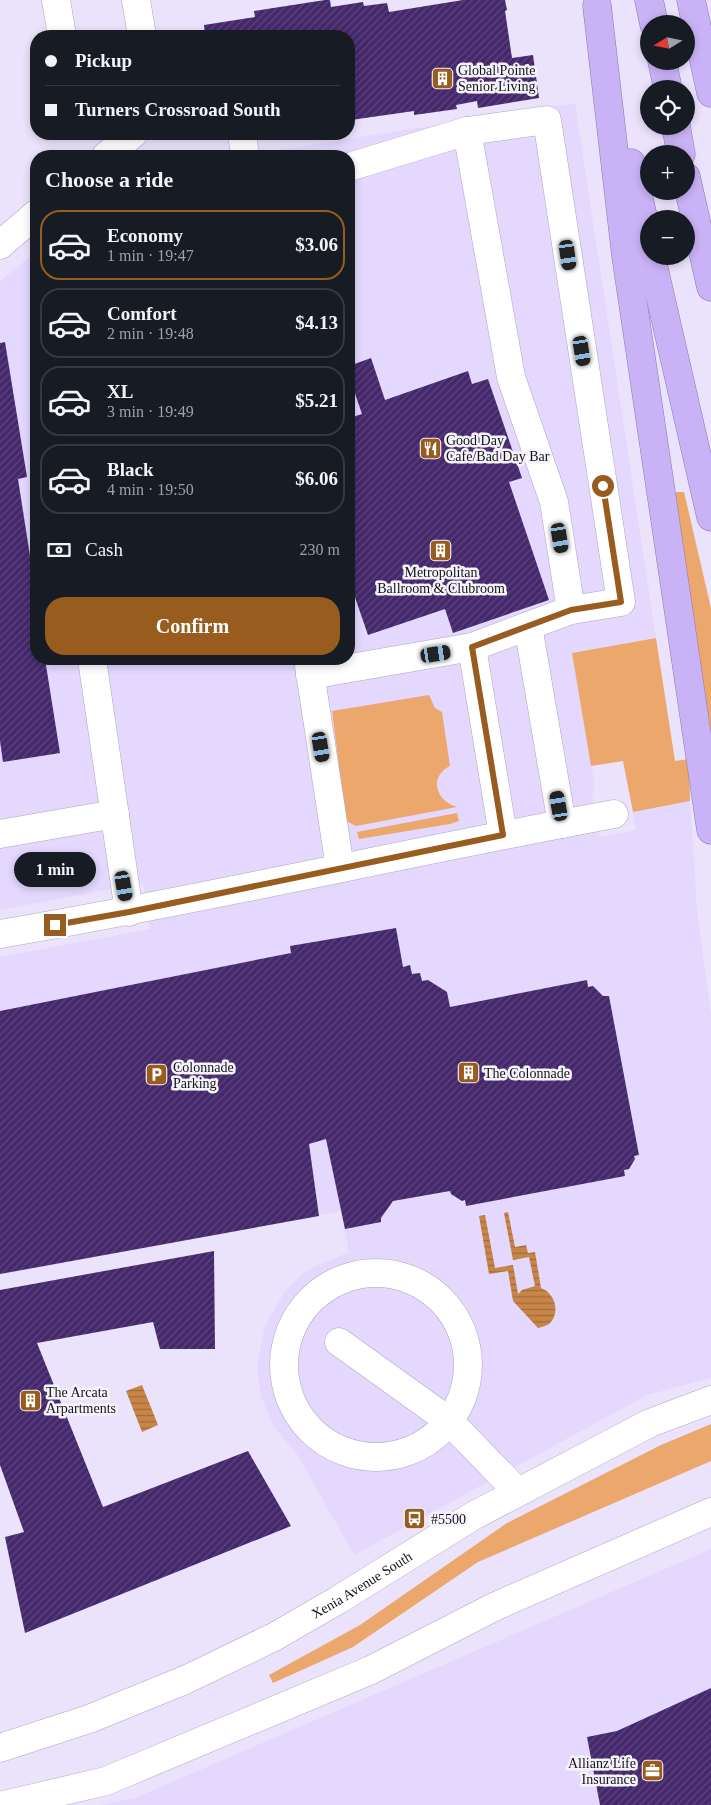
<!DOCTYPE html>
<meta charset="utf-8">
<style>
body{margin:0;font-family:"Times New Roman",serif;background:#20242c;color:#f1f3f6;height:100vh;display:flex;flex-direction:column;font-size:19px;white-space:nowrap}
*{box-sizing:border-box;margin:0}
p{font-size:16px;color:#9ea1a6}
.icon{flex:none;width:28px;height:28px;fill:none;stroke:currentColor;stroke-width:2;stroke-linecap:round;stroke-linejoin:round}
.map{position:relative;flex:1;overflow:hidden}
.side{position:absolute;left:30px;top:150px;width:325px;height:515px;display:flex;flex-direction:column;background:#171b24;border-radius:20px;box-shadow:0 2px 8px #0003}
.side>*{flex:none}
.hud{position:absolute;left:30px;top:30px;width:325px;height:110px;border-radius:20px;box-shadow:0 2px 8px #0003;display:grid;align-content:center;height:110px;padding:0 15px;background:#171b24}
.needle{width:32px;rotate:260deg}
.fabs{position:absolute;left:640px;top:15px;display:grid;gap:10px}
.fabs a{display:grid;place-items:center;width:55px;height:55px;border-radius:50%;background:#171b24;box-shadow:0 2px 8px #0003;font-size:25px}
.end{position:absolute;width:22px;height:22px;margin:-11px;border:6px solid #985c1e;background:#fff;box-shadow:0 0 0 2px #fff}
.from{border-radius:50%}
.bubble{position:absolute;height:35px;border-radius:18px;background:#171b24;box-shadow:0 2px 8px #0003;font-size:16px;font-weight:700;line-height:35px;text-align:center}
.car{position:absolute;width:15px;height:30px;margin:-15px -8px;border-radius:6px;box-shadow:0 0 4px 1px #0007;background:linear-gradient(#222 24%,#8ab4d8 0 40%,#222 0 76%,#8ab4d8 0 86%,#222 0)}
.hud b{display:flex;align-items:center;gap:18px;height:48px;font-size:19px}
.hud b+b{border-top:1px solid #363941}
.hud i{width:12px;height:12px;background:#f1f3f6}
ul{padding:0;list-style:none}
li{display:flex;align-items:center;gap:15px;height:70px;margin:0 10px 8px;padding:0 5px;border:2px solid #363941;border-radius:20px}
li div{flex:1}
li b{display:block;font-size:19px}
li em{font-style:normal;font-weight:700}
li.active{border-color:#985c1e}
li>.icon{width:45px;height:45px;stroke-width:1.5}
h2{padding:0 15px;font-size:22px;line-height:60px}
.pay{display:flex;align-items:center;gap:12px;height:55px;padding:0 15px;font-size:19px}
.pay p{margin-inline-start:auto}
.button{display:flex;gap:10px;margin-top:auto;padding:10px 15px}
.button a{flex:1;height:58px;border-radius:20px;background:#985c1e;color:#fff;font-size:20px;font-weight:700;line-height:58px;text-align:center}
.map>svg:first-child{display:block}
.built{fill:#e4d8fe}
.grass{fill:#eca86c}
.water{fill:url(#water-rules)}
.building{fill:url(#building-hatch)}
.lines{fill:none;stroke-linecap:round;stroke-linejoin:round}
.minor-casing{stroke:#aea5c2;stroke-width:29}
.highway-casing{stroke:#8a7aa9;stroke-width:29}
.minor{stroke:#fff;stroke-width:28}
.highway{stroke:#cab2f6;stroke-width:28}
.route{stroke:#985c1e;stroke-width:6}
.labels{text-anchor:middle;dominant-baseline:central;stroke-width:5;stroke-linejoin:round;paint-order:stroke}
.poi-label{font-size:14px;fill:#14111b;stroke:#f6f4fa;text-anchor:start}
.street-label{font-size:14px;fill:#14111b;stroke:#f6f4fa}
</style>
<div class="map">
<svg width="711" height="1805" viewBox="0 0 711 1805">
<defs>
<pattern id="water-rules" width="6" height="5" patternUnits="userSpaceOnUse" patternTransform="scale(1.25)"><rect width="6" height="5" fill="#c88547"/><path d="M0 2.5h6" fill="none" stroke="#a16b3a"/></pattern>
<pattern id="building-hatch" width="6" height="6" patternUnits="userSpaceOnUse" patternTransform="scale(1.25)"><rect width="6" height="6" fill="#45286c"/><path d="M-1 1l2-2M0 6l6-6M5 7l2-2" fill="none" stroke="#5c457c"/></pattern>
</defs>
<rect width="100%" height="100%" fill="#ebe3fc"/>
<!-- built -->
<g class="built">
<path d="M575 103 656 638 572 653 595 786 592 795 600 837 636 830 633 812 690 801 697 910 711 1014V1378L647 1395 354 1555 297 1454 274 1427 261 1397 258 1377V1360L264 1330 269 1318 284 1293 301 1275 312 1268 349 1252 341 1211 0 1275V957L150 929 143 883 0 910V281L36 252V659H349V156H241Z"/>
<path d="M711 1549V1805H101L135 1798Z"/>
</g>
<!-- grass -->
<g class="grass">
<path d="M677 492H684L711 608V740L672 495Z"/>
<path d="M656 638 675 761 689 759 690 801 633 812 623 761 591 766 572 653Z"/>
<path d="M429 695 435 708 442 712 450 766C428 777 436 801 457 807L356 826 346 821 332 711Z"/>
<path d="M457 813 459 821 450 824 359 839 357 832Z"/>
<path d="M711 1424V1461L478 1562 353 1647 273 1683 269 1675 360 1625 507 1523 661 1445Z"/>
</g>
<!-- water -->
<g class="water">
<path d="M508 1212 515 1247 526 1245 528 1253 535 1252 541 1288C555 1293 561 1313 549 1324 546 1326 541 1327 538 1328L513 1301 508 1271 489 1274 479 1216 485 1215 495 1268 513 1265 518 1294 522 1290 535 1286 529 1257 513 1260 504 1213Z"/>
<path d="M142 1385 158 1425 142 1432 126 1391Z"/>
</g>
<!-- building -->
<g class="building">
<path d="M325 0H330L331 7 363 2 364 6 387 3 389 12 463 0H505L507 10 505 11 512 58 533 55 539 98 478 108 477 101 456 105 457 109 414 115V111L351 120 349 36H205L204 25 255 17 254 11Z"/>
<path d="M5 342 27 477 18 479 33 575 36 574V659H45L60 753 3 762 0 741V343Z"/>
<path d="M371 358 385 400 468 371 472 384 488 379 522 478 509 482 549 600 453 633 445 609 368 635 349 580V418L362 414 349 376V366Z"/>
<path d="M396 928 403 967 410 965 412 974 420 973 422 981 428 980 447 992 450 1007 587 980 588 987 593 986 603 996H609L639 1155 634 1156 635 1159 629 1169 624 1170 625 1176 466 1206 465 1200 462 1201 451 1194 450 1191 393 1201 381 1218V1222L345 1229 326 1139 309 1144 319 1216 0 1274V1011L291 953 290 946Z"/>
<path d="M214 1251 215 1349H160L153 1322 37 1343 103 1507 248 1451 291 1526 25 1633 5 1537 24 1532 0 1465V1290Z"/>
<path d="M711 1688V1805H600L587 1737 617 1731Z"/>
</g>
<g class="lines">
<defs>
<g id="minor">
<path d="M56 0 62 36"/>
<path d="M136 0 142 36"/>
<path d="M467 131 511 377 554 502 571 610"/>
<path d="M242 134 245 156"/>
<path d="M106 156 133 134"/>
<path d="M0 245 36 214"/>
<path d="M528 626 562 824"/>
<path d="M472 647 503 835"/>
<path d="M92 659 129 912"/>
<path d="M308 659 340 868"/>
<path d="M310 675 472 647 571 610 621 602 547 120 467 131 349 167"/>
<path d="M0 834 115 814"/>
<path d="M0 934C206 899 409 852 614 814"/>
<circle cx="376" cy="1365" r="92"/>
<path d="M339 1342 449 1421 518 1492"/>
<path id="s1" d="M0 1748 89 1719 185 1680 274 1637 338 1600 473 1516 650 1423 711 1400"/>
<path d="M4 1805 106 1781 125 1773 371 1670 496 1606 711 1512"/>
</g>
<g id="highway">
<path d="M649 0 654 24"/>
<path d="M691 0 711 93"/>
<path d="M597 6 626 256 711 830"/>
<path d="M662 61 668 89"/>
<path d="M676 126 681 154"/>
<path d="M631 163 649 244"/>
<path d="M686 177 711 287"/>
<path d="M651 256 711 517"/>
</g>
</defs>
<!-- minor casing -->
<use href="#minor" class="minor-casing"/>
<!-- highway casing -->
<use href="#highway" class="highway-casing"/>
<!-- minor -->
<use href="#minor" class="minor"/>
<!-- highway -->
<use href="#highway" class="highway"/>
</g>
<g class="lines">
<!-- route -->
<path class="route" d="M55 925 129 912 503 835 472 647 571 610 621 602 603 486"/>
</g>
<!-- icons -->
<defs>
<symbol id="building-square" viewBox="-11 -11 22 22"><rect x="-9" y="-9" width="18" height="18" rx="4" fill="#985c1e" stroke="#f6f4fa"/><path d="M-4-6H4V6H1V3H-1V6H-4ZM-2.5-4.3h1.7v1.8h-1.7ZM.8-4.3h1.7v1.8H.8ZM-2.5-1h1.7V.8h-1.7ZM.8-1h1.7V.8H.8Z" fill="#fff"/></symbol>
<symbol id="restaurant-square" viewBox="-11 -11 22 22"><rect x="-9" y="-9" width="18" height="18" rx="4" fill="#985c1e" stroke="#f6f4fa"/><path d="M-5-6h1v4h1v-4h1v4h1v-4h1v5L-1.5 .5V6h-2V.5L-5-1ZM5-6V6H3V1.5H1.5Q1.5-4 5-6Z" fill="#fff"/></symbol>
<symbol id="parking-square" viewBox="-11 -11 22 22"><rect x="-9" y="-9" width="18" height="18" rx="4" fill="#985c1e" stroke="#f6f4fa"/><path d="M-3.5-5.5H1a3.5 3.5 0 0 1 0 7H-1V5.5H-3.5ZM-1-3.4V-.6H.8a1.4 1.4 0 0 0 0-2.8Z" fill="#fff"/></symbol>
<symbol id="bus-square" viewBox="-11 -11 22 22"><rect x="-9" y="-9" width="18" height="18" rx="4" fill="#985c1e" stroke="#f6f4fa"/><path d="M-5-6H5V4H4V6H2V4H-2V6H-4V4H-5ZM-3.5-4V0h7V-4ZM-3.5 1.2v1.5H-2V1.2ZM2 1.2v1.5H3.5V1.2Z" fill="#fff"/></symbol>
<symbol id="office-square" viewBox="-11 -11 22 22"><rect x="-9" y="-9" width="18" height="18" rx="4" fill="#985c1e" stroke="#f6f4fa"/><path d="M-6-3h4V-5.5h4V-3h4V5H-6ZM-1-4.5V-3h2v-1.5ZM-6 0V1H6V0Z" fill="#fff"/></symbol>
</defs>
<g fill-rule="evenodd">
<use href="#building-square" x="430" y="66" width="25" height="25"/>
<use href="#restaurant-square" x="418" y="436" width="25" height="25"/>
<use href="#building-square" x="428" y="538" width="25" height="25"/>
<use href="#building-square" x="456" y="1060" width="25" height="25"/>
<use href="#parking-square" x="144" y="1062" width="25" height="25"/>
<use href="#building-square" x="18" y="1388" width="25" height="25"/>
<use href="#bus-square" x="402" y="1506" width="25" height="25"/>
<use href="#office-square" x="640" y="1758" width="25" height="25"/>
</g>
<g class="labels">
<!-- poi labels -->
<g class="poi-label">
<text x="458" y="70">Global Pointe<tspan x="458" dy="16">Senior Living</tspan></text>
<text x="446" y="440">Good Day<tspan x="446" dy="16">Cafe/Bad Day Bar</tspan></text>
<text x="441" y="572" text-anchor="middle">Metropolitan<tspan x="441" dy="16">Ballroom &amp; Clubroom</tspan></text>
<text x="173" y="1067">Colonnade<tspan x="173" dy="16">Parking</tspan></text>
<text x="484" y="1073">The Colonnade</text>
<text x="46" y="1392">The Arcata<tspan x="46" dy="16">Arpartments</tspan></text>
<text x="431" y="1519">#5500</text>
<text x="636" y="1763" text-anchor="end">Allianz Life<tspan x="636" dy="16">Insurance</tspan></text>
</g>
<!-- street labels -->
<g class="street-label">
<text stroke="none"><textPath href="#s1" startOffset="398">Xenia Avenue South</textPath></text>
</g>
</g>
</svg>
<div class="fabs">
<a><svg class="needle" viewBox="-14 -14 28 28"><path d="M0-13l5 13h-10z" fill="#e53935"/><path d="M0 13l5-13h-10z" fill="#9ea1a6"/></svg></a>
<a><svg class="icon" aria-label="locate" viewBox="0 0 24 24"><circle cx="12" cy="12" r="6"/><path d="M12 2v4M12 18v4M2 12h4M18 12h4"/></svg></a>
<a>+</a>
<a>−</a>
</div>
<i class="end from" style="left:603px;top:486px"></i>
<i class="end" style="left:55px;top:925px"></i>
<div class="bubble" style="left:14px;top:852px;width:82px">1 min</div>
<i class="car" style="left:568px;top:255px;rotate:172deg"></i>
<i class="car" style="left:582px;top:351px;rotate:171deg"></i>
<i class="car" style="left:560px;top:538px;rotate:171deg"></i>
<i class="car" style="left:436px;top:654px;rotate:81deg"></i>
<i class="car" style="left:321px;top:747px;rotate:171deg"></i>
<i class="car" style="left:559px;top:806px;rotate:350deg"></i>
<i class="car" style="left:124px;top:886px;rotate:170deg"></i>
<div class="hud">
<b><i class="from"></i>Pickup</b>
<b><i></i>Turners Crossroad South</b>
</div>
<section class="side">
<h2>Choose a ride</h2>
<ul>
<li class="active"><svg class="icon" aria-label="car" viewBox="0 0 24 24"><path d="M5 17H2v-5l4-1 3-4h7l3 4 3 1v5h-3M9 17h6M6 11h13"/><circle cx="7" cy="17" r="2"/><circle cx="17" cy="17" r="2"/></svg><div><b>Economy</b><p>1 min · 19:47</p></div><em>$3.06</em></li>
<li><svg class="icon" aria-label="car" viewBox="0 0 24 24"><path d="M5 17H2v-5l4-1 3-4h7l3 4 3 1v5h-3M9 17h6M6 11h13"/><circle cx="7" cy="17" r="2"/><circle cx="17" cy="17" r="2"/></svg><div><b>Comfort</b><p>2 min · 19:48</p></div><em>$4.13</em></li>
<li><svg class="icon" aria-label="car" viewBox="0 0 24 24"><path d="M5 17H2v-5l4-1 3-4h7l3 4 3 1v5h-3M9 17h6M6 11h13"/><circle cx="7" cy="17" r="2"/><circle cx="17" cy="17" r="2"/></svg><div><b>XL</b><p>3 min · 19:49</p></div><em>$5.21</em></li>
<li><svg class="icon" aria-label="car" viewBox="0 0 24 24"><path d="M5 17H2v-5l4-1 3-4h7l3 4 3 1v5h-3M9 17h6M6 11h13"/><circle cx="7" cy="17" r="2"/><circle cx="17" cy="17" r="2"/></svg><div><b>Black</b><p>4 min · 19:50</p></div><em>$6.06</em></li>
</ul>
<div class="pay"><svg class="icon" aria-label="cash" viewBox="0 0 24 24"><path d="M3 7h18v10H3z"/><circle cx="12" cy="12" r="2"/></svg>Cash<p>230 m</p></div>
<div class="button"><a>Confirm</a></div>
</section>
</div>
